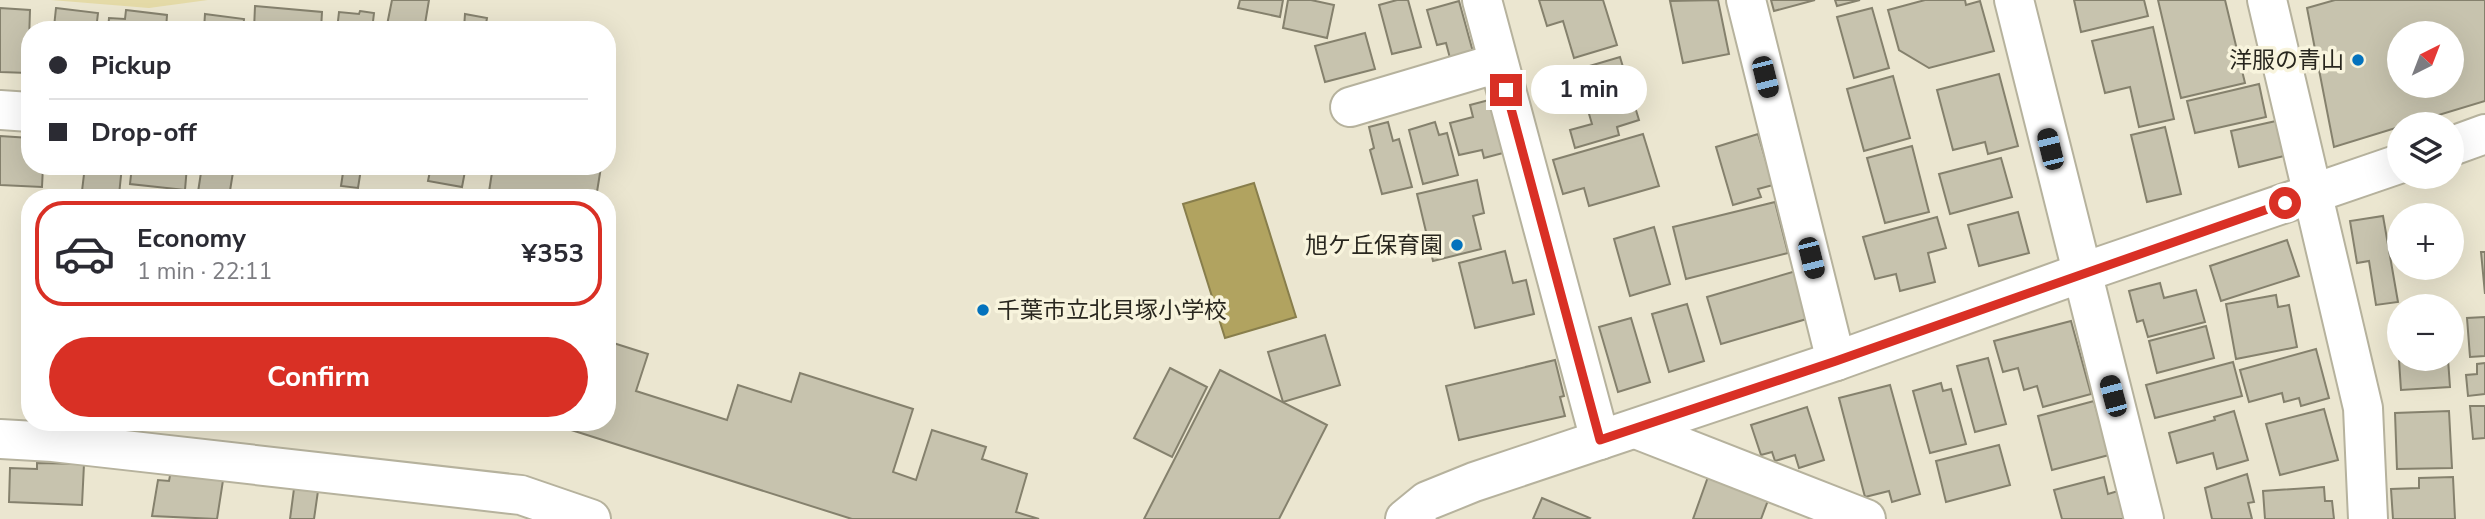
<!DOCTYPE html>
<meta charset="utf-8">
<style>
body{margin:0;font-family:"Nunito Sans","Noto Sans JP",sans-serif;background:#f2f2f3;color:#2b2b33;height:100vh;display:flex;flex-direction:column;font-size:26px;white-space:nowrap}
*{box-sizing:border-box;margin:0}
p{font-size:23px;color:#7c7c81}
.icon{flex:none;width:38px;height:38px;fill:none;stroke:currentColor;stroke-width:2;stroke-linecap:round;stroke-linejoin:round}
.map{position:relative;flex:1;overflow:hidden}
.details{position:absolute;left:21px;top:189px;width:595px;height:242px;display:flex;flex-direction:column;background:#fff;border-radius:28px;box-shadow:0 7px 28px #0002}
.details>*{flex:none}
.guide{position:absolute;left:21px;top:21px;width:595px;height:154px;border-radius:28px;box-shadow:0 7px 28px #0002;display:grid;align-content:center;height:154px;padding:0 28px;background:#fff}
.needle{width:46px;rotate:42deg}
.controls{position:absolute;left:2387px;top:21px;display:grid;gap:14px}
.controls a{display:grid;place-items:center;width:77px;height:77px;border-radius:50%;background:#fff;box-shadow:0 7px 28px #0002;font-size:35px}
.end{position:absolute;width:32px;height:32px;margin:-16px;border:9px solid #d93025;background:#fff;box-shadow:0 0 0 4px #fff}
.from{border-radius:50%}
.bubble{position:absolute;height:49px;border-radius:24px;background:#fff;box-shadow:0 7px 28px #0002;font-size:23px;font-weight:700;line-height:49px;text-align:center}
.car{position:absolute;width:21px;height:42px;margin:-21px -10px;border-radius:9px;box-shadow:0 0 5px 2px #0007;background:linear-gradient(#222 24%,#8ab4d8 0 40%,#222 0 76%,#8ab4d8 0 86%,#222 0)}
.guide b{display:flex;align-items:center;gap:24px;height:66px;font-size:26px}
.guide b+b{border-top:2px solid #e1e1e2}
.guide i{width:18px;height:18px;background:#2b2b33}
ul{padding:12px 0 0;list-style:none}
li{display:flex;align-items:center;gap:21px;height:105px;margin:0 14px 10px;padding:0 14px;border:4px solid transparent;border-radius:28px}
li div{flex:1}
li b{display:block;font-size:26px}
li em{font-style:normal;font-weight:700}
li.on{border-color:#d93025}
li>.icon{width:63px;height:63px;stroke-width:1.5}
.action{display:flex;gap:14px;margin-top:auto;padding:14px 28px}
.action a{flex:1;height:80px;border-radius:42px;background:#d93025;color:#fff;font-size:28px;font-weight:700;line-height:80px;text-align:center}
.map>svg:first-child{display:block}
.green{fill:#e4daa7}
.water{fill:#b1a360;stroke:#887e4c;stroke-width:2}
.building{fill:#c7c3ae;stroke:#85816d;stroke-width:2;fill-rule:evenodd}
.lines{fill:none;stroke-linecap:round;stroke-linejoin:round}
.minor-casing{stroke:#b6b29d;stroke-width:42}
.minor{stroke:#fff;stroke-width:38}
.route{stroke:#d93025;stroke-width:9}
.poi-dot{fill:#0372bd;stroke:#f8f4dd;stroke-width:2.5}
.labels{text-anchor:middle;dominant-baseline:central;stroke-width:7;stroke-linejoin:round;paint-order:stroke}
.poi-label{font-size:23px;fill:#29271f;stroke:#f8f4dd;text-anchor:end}
</style>
<div class="map">
<svg width="2485" height="519" viewBox="0 0 2485 519">
<rect width="100%" height="100%" fill="#ebe6d0"/>
<!-- green -->
<path class="green" d="M51 0H208L149 8Z"/>
<!-- water -->
<path class="water" d="M1254 183 1296 317 1225 338 1183 204Z"/>
<!-- building -->
<g class="building">
<path d="M392 0H429L424 30H386Z"/>
<path d="M1240 0H1283L1280 17 1238 8Z"/>
<path d="M1288 0H1311L1334 5 1327 38 1283 28Z"/>
<path d="M1397 0H1408L1421 47 1392 54 1379 5Z"/>
<path d="M1539 0H1603L1617 45 1574 58 1563 21 1547 26Z"/>
<path d="M1718 0 1729 54 1683 63 1670 1Z"/>
<path d="M1771 0H1815L1774 11Z"/>
<path d="M1835 0H1860L1837 6Z"/>
<path d="M1925 0H1965L1966 5 1980 1 1994 51 1929 68 1899 50 1888 10Z"/>
<path d="M2074 0H2144L2148 16 2081 32Z"/>
<path d="M2158 0H2225L2245 83 2181 98Z"/>
<path d="M2335 0H2485V101L2409 124H2399V127L2334 147 2307 8ZM2399 33H2452V86H2399Z"/>
<path d="M1459 1 1473 52 1450 58 1446 43 1437 45 1427 10Z"/>
<path d="M255 6 322 12 321 30H254Z"/>
<path d="M0 8 30 10 28 73 0 72Z"/>
<path d="M56 8 98 13 96 30H38V25L54 27Z"/>
<path d="M1872 8 1889 68 1854 78 1837 17Z"/>
<path d="M126 10 167 15 166 30H108L109 18 125 19Z"/>
<path d="M360 11 374 13 372 30H337L339 12 359 14Z"/>
<path d="M205 14 244 19 243 30H179V25L204 29Z"/>
<path d="M465 14 487 18 485 30H456L457 27 464 28Z"/>
<path d="M2153 27 2174 119 2139 127 2130 87 2105 93 2092 41Z"/>
<path d="M1365 33 1375 69 1325 82 1315 46Z"/>
<path d="M1620 57 1639 120 1617 127 1619 135 1575 148 1570 130 1592 124 1576 70Z"/>
<path d="M1999 74 2018 146 1988 154 1985 142 1953 150 1937 90Z"/>
<path d="M1893 76 1910 138 1864 151 1847 89Z"/>
<path d="M2259 84 2266 117 2195 133 2187 101Z"/>
<path d="M1489 100 1503 153 1484 158 1482 150 1459 155 1450 123 1473 117 1470 105Z"/>
<path d="M2276 121 2284 156 2239 167 2231 131Z"/>
<path d="M1388 122 1393 141 1399 139 1412 187 1382 194 1370 150 1374 148 1369 127Z"/>
<path d="M1435 122 1439 135 1447 133 1458 175 1423 184 1409 130Z"/>
<path d="M2165 127 2181 194 2147 202 2131 135Z"/>
<path d="M1643 134 1659 186 1589 206 1584 188 1563 194 1553 160Z"/>
<path d="M1758 134 1773 185 1758 189 1761 197 1733 205 1716 147Z"/>
<path d="M0 136 30 138V166H43L42 187 0 185Z"/>
<path d="M1912 146 1929 212 1885 223 1867 158Z"/>
<path d="M2001 158 2012 197 1950 214 1939 174Z"/>
<path d="M85 166H122L119 195 82 191Z"/>
<path d="M132 166H187L185 190 130 184Z"/>
<path d="M202 166H234L229 197 198 192Z"/>
<path d="M344 166H371L370 171 361 169 358 188 341 186Z"/>
<path d="M431 166H466L462 187 428 181Z"/>
<path d="M493 166H599L601 167 596 198H488Z"/>
<path d="M1477 180 1484 213 1473 216 1481 249 1433 261 1417 194Z"/>
<path d="M1775 202 1788 253 1686 279 1673 227Z"/>
<path d="M2018 212 2029 253 1979 266 1968 225Z"/>
<path d="M2383 216 2398 302 2376 305 2369 261 2357 263 2350 221Z"/>
<path d="M1937 217 1946 248 1928 253 1935 282 1900 291 1896 274 1875 279 1863 237Z"/>
<path d="M1654 227 1670 284 1630 296 1614 239Z"/>
<path d="M2287 240 2299 276 2221 301 2210 266Z"/>
<path d="M1505 251 1513 283 1526 280 1534 314 1475 328 1459 263Z"/>
<path d="M2481 252H2485V294Z"/>
<path d="M1796 271 1810 318 1721 344 1707 297Z"/>
<path d="M2160 283 2164 298 2196 290 2205 322 2148 337 2143 320 2137 322 2129 291Z"/>
<path d="M2276 295 2278 307 2289 305 2297 347 2236 359 2226 304Z"/>
<path d="M1687 304 1704 361 1669 372 1652 314Z"/>
<path d="M2396 314H2399V359H2448L2450 387 2401 390Z"/>
<path d="M2485 317V356L2470 357 2467 318Z"/>
<path d="M1631 318 1650 382 1618 392 1599 327Z"/>
<path d="M2071 321 2091 394 2043 407 2037 386 2024 390 2018 368 2003 372 1994 341Z"/>
<path d="M2206 326 2214 358 2157 373 2149 341Z"/>
<path d="M1325 335 1340 385 1283 402 1268 352Z"/>
<path d="M607 341 648 354 636 391 727 420 738 385 791 402 800 373 913 409 893 472 916 480 932 430 986 447 982 459 1027 474 1016 512 1039 519H852L546 422H607Z"/>
<path d="M2316 349 2329 398 2301 406 2299 398 2284 402 2282 393 2249 402 2240 370Z"/>
<path d="M1988 358 2006 424 1975 432 1957 366Z"/>
<path d="M1555 360 1564 396 1560 397 1565 416 1459 440 1446 386Z"/>
<path d="M2233 362 2242 396 2155 418 2146 385Z"/>
<path d="M2485 363V394L2468 396 2466 375 2477 374V364Z"/>
<path d="M1170 368 1207 387 1172 457 1134 438Z"/>
<path d="M1220 370 1327 425 1279 519H1144Z"/>
<path d="M1941 383 1943 391 1951 389 1966 444 1930 453 1913 391Z"/>
<path d="M1890 385 1920 494 1892 502 1889 491 1865 497 1839 398Z"/>
<path d="M2094 401 2109 455 2052 470 2038 416Z"/>
<path d="M2470 406H2485V438L2473 439Z"/>
<path d="M1807 407 1824 460 1799 468 1795 455 1775 461 1772 452 1761 455 1751 425Z"/>
<path d="M2324 409 2338 460 2280 475 2266 424Z"/>
<path d="M2234 411 2248 460 2217 469 2213 453 2177 463 2169 433 2215 420 2214 417Z"/>
<path d="M2449 411 2452 468 2397 469 2395 413Z"/>
<path d="M1999 445 2010 485 1946 502 1936 461Z"/>
<path d="M37 463 84 464 82 505 9 502 10 468 37 469Z"/>
<path d="M172 465 224 474 217 519 152 516 158 480 169 481Z"/>
<path d="M1709 474 1770 495 1761 519H1693Z"/>
<path d="M2247 474 2254 502 2248 503 2252 519H2212L2205 488Z"/>
<path d="M2104 477 2108 494 2118 491 2126 519H2062L2054 490Z"/>
<path d="M2453 477 2455 519H2393L2391 489 2419 488V478Z"/>
<path d="M295 481 319 484 314 519H290Z"/>
<path d="M2324 487 2325 501H2332L2334 519H2265L2263 491Z"/>
<path d="M1542 498 1590 518 1589 519H1533Z"/>
</g>
<g class="lines">
<defs>
<g id="minor">
<path d="M1482 0 1600 440"/>
<path d="M1746 0 1836 361"/>
<path d="M2014 0 2144 519"/>
<path d="M2267 0 2363 408 2368 519"/>
<path d="M1350 107 1498 63"/>
<path d="M0 110 30 112"/>
<path d="M2452 146 2485 134"/>
<path d="M1636 429 1866 519"/>
<path d="M0 439 53 442 521 495 591 519"/>
<path d="M1405 519 1427 501 1474 482 1836 361 2081 273 2399 164"/>
</g>
</defs>
<!-- minor casing -->
<use href="#minor" class="minor-casing"/>
<!-- minor -->
<use href="#minor" class="minor"/>
</g>
<g class="lines">
<!-- route -->
<path class="route" d="M1506 90 1600 440 1836 361 2285 203"/>
</g>
<!-- markers -->
<g class="poi-dot">
<circle cx="2358" cy="60" r="7"/>
<circle cx="1457" cy="245" r="7"/>
<circle cx="983" cy="310" r="7"/>
</g>
<g class="labels">
<!-- poi labels -->
<g class="poi-label">
<text x="2344" y="60">洋服の青山</text>
<text x="1443" y="245">旭ケ丘保育園</text>
<text x="997" y="310" text-anchor="start">千葉市立北貝塚小学校</text>
</g>
</g>
</svg>
<div class="controls">
<a><svg class="needle" viewBox="-14 -14 28 28"><path d="M0-13l5 13h-10z" fill="#e53935"/><path d="M0 13l5-13h-10z" fill="#7c7c81"/></svg></a>
<a><svg class="icon" aria-label="layers" viewBox="0 0 24 24"><path d="M12 4l9 5-9 5-9-5zM3 14l9 5 9-5"/></svg></a>
<a>+</a>
<a>−</a>
</div>
<i class="end from" style="left:2285px;top:203px"></i>
<i class="end" style="left:1506px;top:90px"></i>
<div class="bubble" style="left:1531px;top:65px;width:116px">1 min</div>
<i class="car" style="left:1765px;top:77px;rotate:166deg"></i>
<i class="car" style="left:2050px;top:149px;rotate:346deg"></i>
<i class="car" style="left:1811px;top:258px;rotate:166deg"></i>
<i class="car" style="left:2113px;top:396px;rotate:345deg"></i>
<div class="guide">
<b><i class="from"></i>Pickup</b>
<b><i></i>Drop-off</b>
</div>
<section class="details">
<ul>
<li class="on"><svg class="icon" aria-label="car" viewBox="0 0 24 24"><path d="M5 17H2v-5l4-1 3-4h7l3 4 3 1v5h-3M9 17h6M6 11h13"/><circle cx="7" cy="17" r="2"/><circle cx="17" cy="17" r="2"/></svg><div><b>Economy</b><p>1 min · 22:11</p></div><em>¥353</em></li>
</ul>
<div class="action"><a>Confirm</a></div>
</section>
</div>
